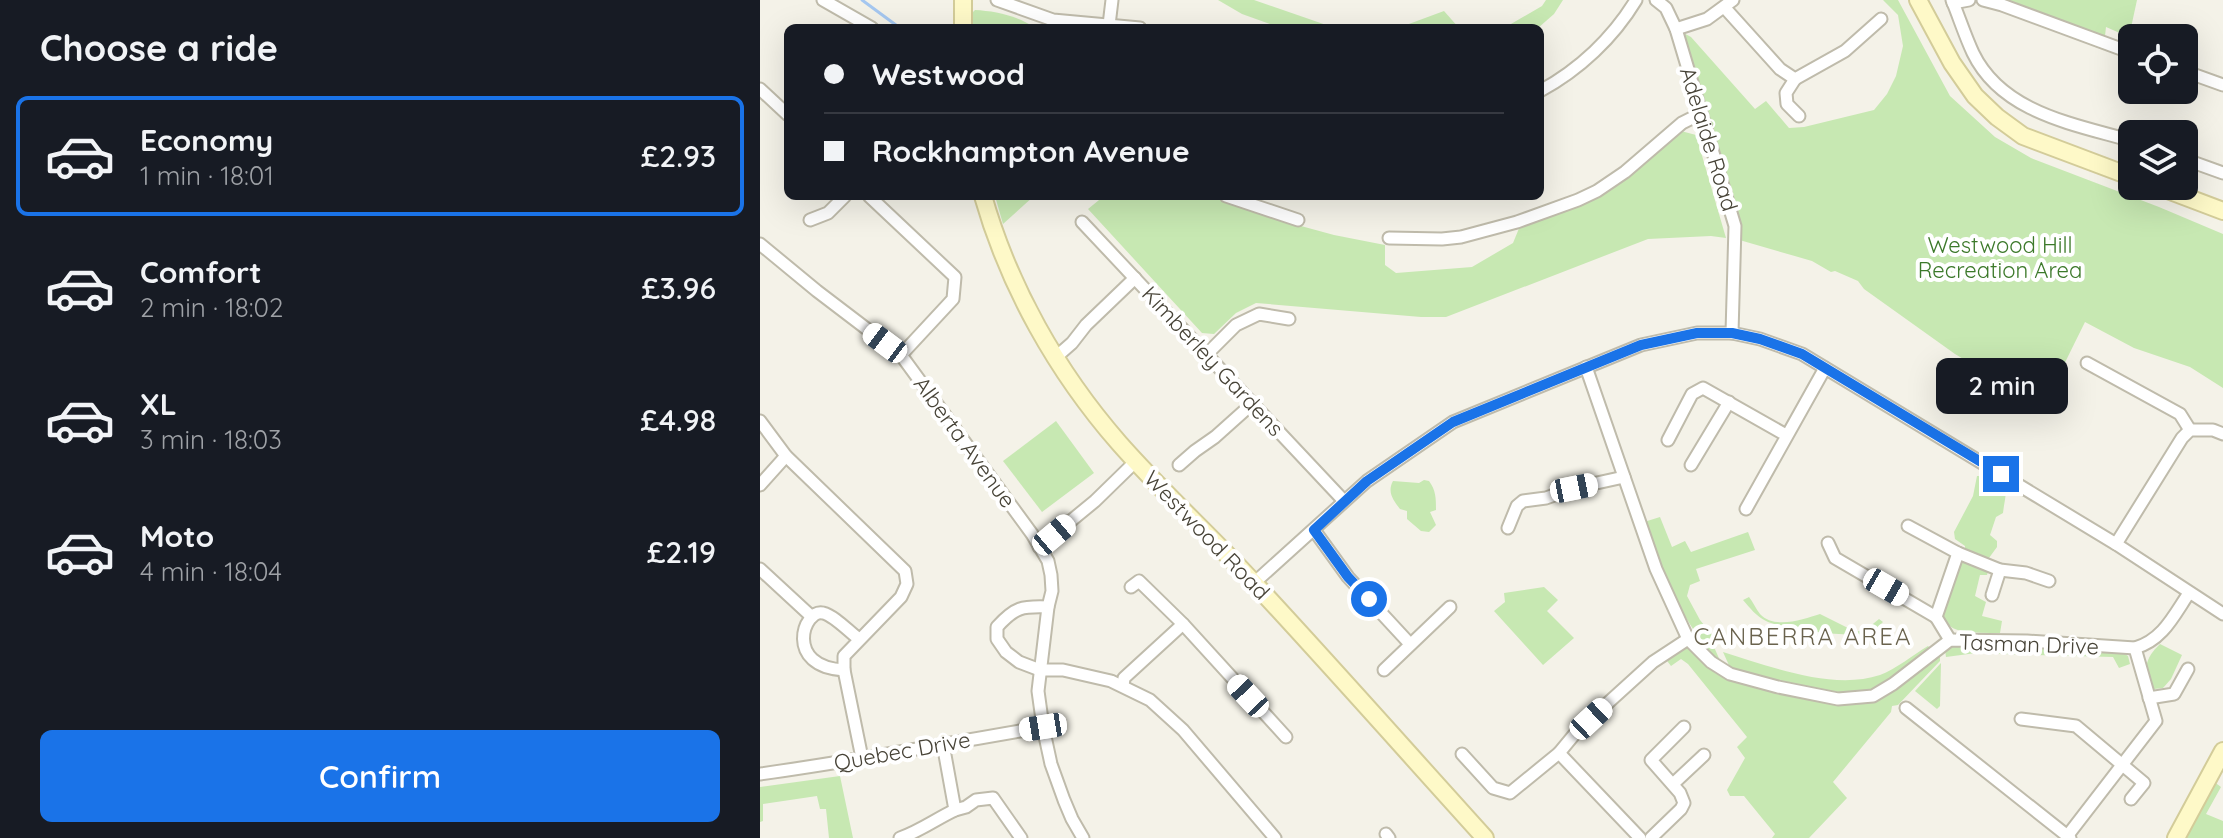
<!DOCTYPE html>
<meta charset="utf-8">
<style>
body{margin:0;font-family:Quicksand,sans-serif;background:#242831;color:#f1f3f6;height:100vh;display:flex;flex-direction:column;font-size:30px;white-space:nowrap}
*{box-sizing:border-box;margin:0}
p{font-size:26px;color:#9ea1a6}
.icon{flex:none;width:44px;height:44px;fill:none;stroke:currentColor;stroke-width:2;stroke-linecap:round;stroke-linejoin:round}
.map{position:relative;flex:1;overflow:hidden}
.side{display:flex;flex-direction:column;background:#171b24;width:760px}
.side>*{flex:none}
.guide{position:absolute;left:24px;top:24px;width:760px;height:176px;border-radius:12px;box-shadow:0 8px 32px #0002;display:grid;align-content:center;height:176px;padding:0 40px;background:#171b24}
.tools{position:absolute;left:1358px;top:24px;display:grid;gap:16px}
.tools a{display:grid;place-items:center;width:80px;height:80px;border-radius:12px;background:#171b24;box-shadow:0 8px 32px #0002;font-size:40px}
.end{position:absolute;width:36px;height:36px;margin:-18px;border:10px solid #1a73e8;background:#fff;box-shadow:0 0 0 4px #fff}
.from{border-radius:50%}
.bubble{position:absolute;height:56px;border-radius:12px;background:#171b24;box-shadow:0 8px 32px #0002;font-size:26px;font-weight:600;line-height:56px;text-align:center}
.car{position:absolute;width:24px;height:48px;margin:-24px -12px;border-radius:10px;box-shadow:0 0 6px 2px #0007;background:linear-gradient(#fff 24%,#345 0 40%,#fff 0 76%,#345 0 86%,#fff 0)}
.guide b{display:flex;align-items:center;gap:28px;height:76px;font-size:30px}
.guide b+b{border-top:2px solid #363941}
.guide i{width:20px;height:20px;background:#f1f3f6}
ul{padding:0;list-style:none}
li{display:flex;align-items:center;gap:24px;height:120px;margin:0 16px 12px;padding:0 24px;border:4px solid transparent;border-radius:12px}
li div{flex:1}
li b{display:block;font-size:30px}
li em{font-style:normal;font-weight:600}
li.selected{border-color:#1a73e8}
li>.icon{width:72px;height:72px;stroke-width:1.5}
h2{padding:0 40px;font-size:36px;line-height:96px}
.action{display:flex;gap:16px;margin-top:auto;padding:16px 40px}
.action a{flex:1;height:92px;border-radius:12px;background:#1a73e8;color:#fff;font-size:32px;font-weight:600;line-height:92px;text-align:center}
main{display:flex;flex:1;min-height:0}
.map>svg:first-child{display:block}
.green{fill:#c7e8b2}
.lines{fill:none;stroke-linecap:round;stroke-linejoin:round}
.stream{stroke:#a5c7f0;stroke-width:3}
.street-casing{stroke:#bfbbab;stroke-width:15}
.secondary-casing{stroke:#d3cc99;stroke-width:20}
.street{stroke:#fff;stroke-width:11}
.secondary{stroke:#fef9c8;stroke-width:16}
.route{stroke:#1a73e8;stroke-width:10}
.labels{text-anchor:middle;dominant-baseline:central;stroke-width:8;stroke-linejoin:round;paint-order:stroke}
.street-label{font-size:22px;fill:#474337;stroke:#fff}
.park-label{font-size:22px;fill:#3c792a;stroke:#fff}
.neighbourhood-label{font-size:24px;letter-spacing:2px;fill:#6a634e;stroke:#fff}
</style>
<main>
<section class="side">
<h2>Choose a ride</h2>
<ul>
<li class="selected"><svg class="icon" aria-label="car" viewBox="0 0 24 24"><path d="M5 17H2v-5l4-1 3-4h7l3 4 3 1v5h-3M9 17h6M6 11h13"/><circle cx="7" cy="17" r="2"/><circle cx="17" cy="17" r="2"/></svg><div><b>Economy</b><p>1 min · 18:01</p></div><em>£2.93</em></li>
<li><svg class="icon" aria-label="car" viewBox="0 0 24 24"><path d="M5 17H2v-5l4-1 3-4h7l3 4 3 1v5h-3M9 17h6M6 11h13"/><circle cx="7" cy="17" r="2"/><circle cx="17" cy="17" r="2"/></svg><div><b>Comfort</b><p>2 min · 18:02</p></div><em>£3.96</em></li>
<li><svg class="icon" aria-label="car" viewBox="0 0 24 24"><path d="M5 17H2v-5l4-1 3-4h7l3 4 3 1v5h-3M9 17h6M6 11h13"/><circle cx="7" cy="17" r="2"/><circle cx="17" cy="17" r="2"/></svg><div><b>XL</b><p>3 min · 18:03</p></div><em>£4.98</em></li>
<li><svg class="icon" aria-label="car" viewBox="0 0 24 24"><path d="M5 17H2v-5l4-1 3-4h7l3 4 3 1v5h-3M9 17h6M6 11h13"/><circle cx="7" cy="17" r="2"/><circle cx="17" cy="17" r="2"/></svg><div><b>Moto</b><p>4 min · 18:04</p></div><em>£2.19</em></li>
</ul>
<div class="action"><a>Confirm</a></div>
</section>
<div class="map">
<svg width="1463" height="838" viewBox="0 0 1463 838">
<rect width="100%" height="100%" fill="#f4f2e8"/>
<!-- green -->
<g class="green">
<path d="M458 0H494L575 28H521L482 14Z"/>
<path d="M786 0H803L794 14 778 28H744L782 6Z"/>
<path d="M1123 0H1138L1190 96 1235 137 1271 158 1399 207 1463 234V388L1430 367 1374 348 1325 322 1283 407 1195 354 1104 289 1098 281 1075 271 1071 272 1052 261 976 239 916 29 931 37 995 109 1006 101 1029 128 1044 127 1114 110 1127 94 1136 76 1143 46 1138 15Z"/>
<path d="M1243 0H1377L1369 37 1346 27 1345 36Z"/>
<path d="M215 10C235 11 259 16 275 28H210L209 16Z"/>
<path d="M684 11 699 28H638Z"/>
<path d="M921 131 936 135 966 238 951 236 888 239 686 317H661L496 303 476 313 454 334 442 333 328 209 344 196H456L530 223 574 235 625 245V265L636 273 712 267 753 243 760 226C823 211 874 173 921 131Z"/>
<path d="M235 196H274L243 224Z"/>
<path d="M296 421 334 473 282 512 243 461Z"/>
<path d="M1217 476H1226L1245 486C1247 495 1244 503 1243 513L1236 517 1230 535 1237 541V547L1226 562 1205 551V546L1195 539 1194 532 1213 496Z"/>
<path d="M664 480 669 481C676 490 676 499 676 510L670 512 676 525 669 532 661 531 647 519V511L640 509C633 500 627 492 633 481L659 483Z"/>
<path d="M900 517 912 547 925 541 931 552 988 532 995 550 936 569 940 581 930 585 927 596 940 620 957 641 954 647 961 663C920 623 905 574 884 522Z"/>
<path d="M1207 559 1228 572 1227 575H1220L1215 596 1226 602 1222 616 1242 621 1240 633C1228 633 1214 633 1202 631 1166 624 1190 582 1197 561Z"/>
<path d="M784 587 798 600 787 611 814 638 783 665 734 611 745 602 744 593Z"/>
<path d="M989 597C993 602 996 609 1000 614 1015 630 1044 619 1060 614L1096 632 1108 628 1119 619 1123 622C1117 628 1111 633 1102 634 1084 637 1022 629 1006 621 996 616 990 608 983 600Z"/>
<path d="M1199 644 1271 645 1270 655 1216 653 1186 657 1185 650Z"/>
<path d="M1400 644 1422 655 1411 679 1403 688 1394 689C1381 672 1385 658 1400 644Z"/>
<path d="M924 645 934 649 955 673 973 679 1115 700 1180 653V661L1138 705 1132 706 1131 712 1073 782 1087 798 1049 838H1012L1015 834 984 796H970L967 790 985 758 977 747 987 737 928 664 921 659 911 666 904 657Z"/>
<path d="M1168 646 1171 649 1112 691 1078 696 972 672 963 652C1009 666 1072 691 1120 675 1136 669 1153 655 1168 646Z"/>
<path d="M1276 646 1363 653 1368 656 1370 664 1359 668 1353 657 1276 655Z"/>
<path d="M1181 663 1180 706 1177 709 1155 691Z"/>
<path d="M80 776 93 838H69L66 809H60L57 796 3 804V821L0 822V787Z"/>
<path d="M1453 781 1461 787 1446 814 1463 821V838H1422Z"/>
</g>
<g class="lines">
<!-- stream -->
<path class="stream" d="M102 0 140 28"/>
<defs>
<g id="street">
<path d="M63 0 112 28"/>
<path d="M237 0 293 20 380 28"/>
<path d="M896 0 906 8 916 29 975 226 972 333"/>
<path d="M1192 0C1199 17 1205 36 1213 53 1242 113 1314 124 1372 141"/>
<path d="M1223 0 1242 5 1372 53"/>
<path d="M1193 3 1209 0"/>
<path d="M965 8 1020 69 1035 79 1085 51 1121 19"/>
<path d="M349 25 352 0"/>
<path d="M916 29 947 19 973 0"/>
<path d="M1424 71 1463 85"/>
<path d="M1035 79 1026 93 1027 104 1039 116"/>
<path d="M0 89 28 115"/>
<path d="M780 91C819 70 853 38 876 0"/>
<path d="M1424 159 1463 173"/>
<path d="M109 196 195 277 193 299 141 355"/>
<path d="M466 196 538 220"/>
<path d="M50 220 68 213 85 196"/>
<path d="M322 222 584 501"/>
<path d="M629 238 682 239 701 237 757 222 818 200 837 191 865 172 922 123 940 114"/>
<path d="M0 244 57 291 141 355 272 534 288 561 291 575 292 591 288 607 278 691 283 727 291 764 304 800 312 819 323 838"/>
<path d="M447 354 476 325 499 314 529 319"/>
<path d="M296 357 312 343 326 325 375 278"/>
<path d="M1327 363 1420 414 1430 430"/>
<path d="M826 367 896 569 928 639 951 662 970 674 1018 687 1078 699 1113 696 1133 684 1190 640 1267 641 1375 648C1403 640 1414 615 1429 593"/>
<path d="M0 421 26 456 145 571 147 584 141 597 84 656V670L102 758"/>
<path d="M908 440 932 394 943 388 1026 435"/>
<path d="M419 465 435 451 455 437 493 403"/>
<path d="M931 465 969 402"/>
<path d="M0 485 26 456"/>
<path d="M986 509 1065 368"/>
<path d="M1148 526 1198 553"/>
<path d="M748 528 757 506 763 501 786 498 814 488 864 477"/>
<path d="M554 530 588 577 650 644"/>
<path d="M1068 543 1075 558 1176 617"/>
<path d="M1356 544 1422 438 1430 430H1453L1463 434"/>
<path d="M279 547 335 501 376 461"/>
<path d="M0 569 52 617"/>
<path d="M494 583 607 481 693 422 881 345 937 333H972L1000 339 1042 354 1356 544 1463 614"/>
<path d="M371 587 379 581 423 624 526 737"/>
<path d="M1232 595 1240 570"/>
<path d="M288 607C262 606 255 607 237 627V639L246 652 259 662 280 670H303L351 681 390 700 423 730 515 838"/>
<path d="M1190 640 1176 617 1198 553 1240 570 1266 573 1289 581"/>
<path d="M84 670C24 667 43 609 63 613 75 616 89 632 99 639"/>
<path d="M624 670 690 607"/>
<path d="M363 686 364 678 423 624"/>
<path d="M1389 698 1414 694 1428 669"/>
<path d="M1146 708 1310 838"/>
<path d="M1261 719 1316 726 1384 783 1371 799"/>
<path d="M799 753 880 838"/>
<path d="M702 754 733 788 750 793 799 753 818 730 893 662 928 639"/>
<path d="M0 774C95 761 189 743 283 727"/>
<path d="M913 784 944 755"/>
<path d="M195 810 206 807 216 800 233 798 261 838"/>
<path d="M626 834 629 838"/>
<path d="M1308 835 1396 721 1375 648"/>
<path d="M140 838C160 831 176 819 195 810L183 744"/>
<path d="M891 838 921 809 924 803 920 793 891 760 924 727"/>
</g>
<g id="secondary">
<path d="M203 0V28"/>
<path d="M1158 0 1192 63 1215 96 1237 117 1263 136 1372 177"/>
<path d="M1397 186 1463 211"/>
<path d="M223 196C249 287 297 372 359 443 402 492 450 535 494 583 572 667 648 753 725 838"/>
<path d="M1416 838 1463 751"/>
</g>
</defs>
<!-- street casing -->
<use href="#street" class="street-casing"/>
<!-- secondary casing -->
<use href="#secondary" class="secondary-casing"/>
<!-- street -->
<use href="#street" class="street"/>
<!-- secondary -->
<use href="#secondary" class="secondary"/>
</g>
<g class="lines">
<!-- route -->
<path class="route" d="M609 599 588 577 554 530 607 481 693 422 881 345 937 333H972L1000 339 1042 354 1241 474"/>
</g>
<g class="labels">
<!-- street labels -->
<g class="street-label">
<text transform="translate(949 139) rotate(73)">Adelaide Road</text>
<text transform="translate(453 361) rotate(47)">Kimberley Gardens</text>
<text transform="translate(205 442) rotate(54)">Alberta Avenue</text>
<text transform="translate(447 535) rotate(46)">Westwood Road</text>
<text transform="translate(1269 644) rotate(2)">Tasman Drive</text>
<text transform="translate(142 751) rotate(-10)">Quebec Drive</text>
</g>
<!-- park labels -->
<g class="park-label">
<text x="1240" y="245">Westwood Hill<tspan x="1240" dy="25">Recreation Area</tspan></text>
</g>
<!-- neighbourhood labels -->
<g class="neighbourhood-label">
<text x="1043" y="636">CANBERRA AREA</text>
</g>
</g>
</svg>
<div class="tools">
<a><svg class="icon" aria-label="locate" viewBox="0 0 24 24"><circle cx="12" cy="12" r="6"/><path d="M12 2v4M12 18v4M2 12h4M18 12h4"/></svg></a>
<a><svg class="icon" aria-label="layers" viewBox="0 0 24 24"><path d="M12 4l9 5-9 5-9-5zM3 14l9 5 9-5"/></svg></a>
</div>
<i class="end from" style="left:609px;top:599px"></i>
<i class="end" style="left:1241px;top:474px"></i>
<div class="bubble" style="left:1176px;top:358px;width:132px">2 min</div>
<i class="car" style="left:125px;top:343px;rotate:307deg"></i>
<i class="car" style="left:814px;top:488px;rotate:79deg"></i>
<i class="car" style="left:294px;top:535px;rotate:50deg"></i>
<i class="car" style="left:1126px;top:587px;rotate:120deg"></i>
<i class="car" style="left:488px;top:696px;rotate:317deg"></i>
<i class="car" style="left:831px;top:719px;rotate:47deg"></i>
<i class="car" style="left:283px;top:727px;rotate:261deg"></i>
<div class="guide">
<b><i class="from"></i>Westwood</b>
<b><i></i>Rockhampton Avenue</b>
</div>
</div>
</main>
